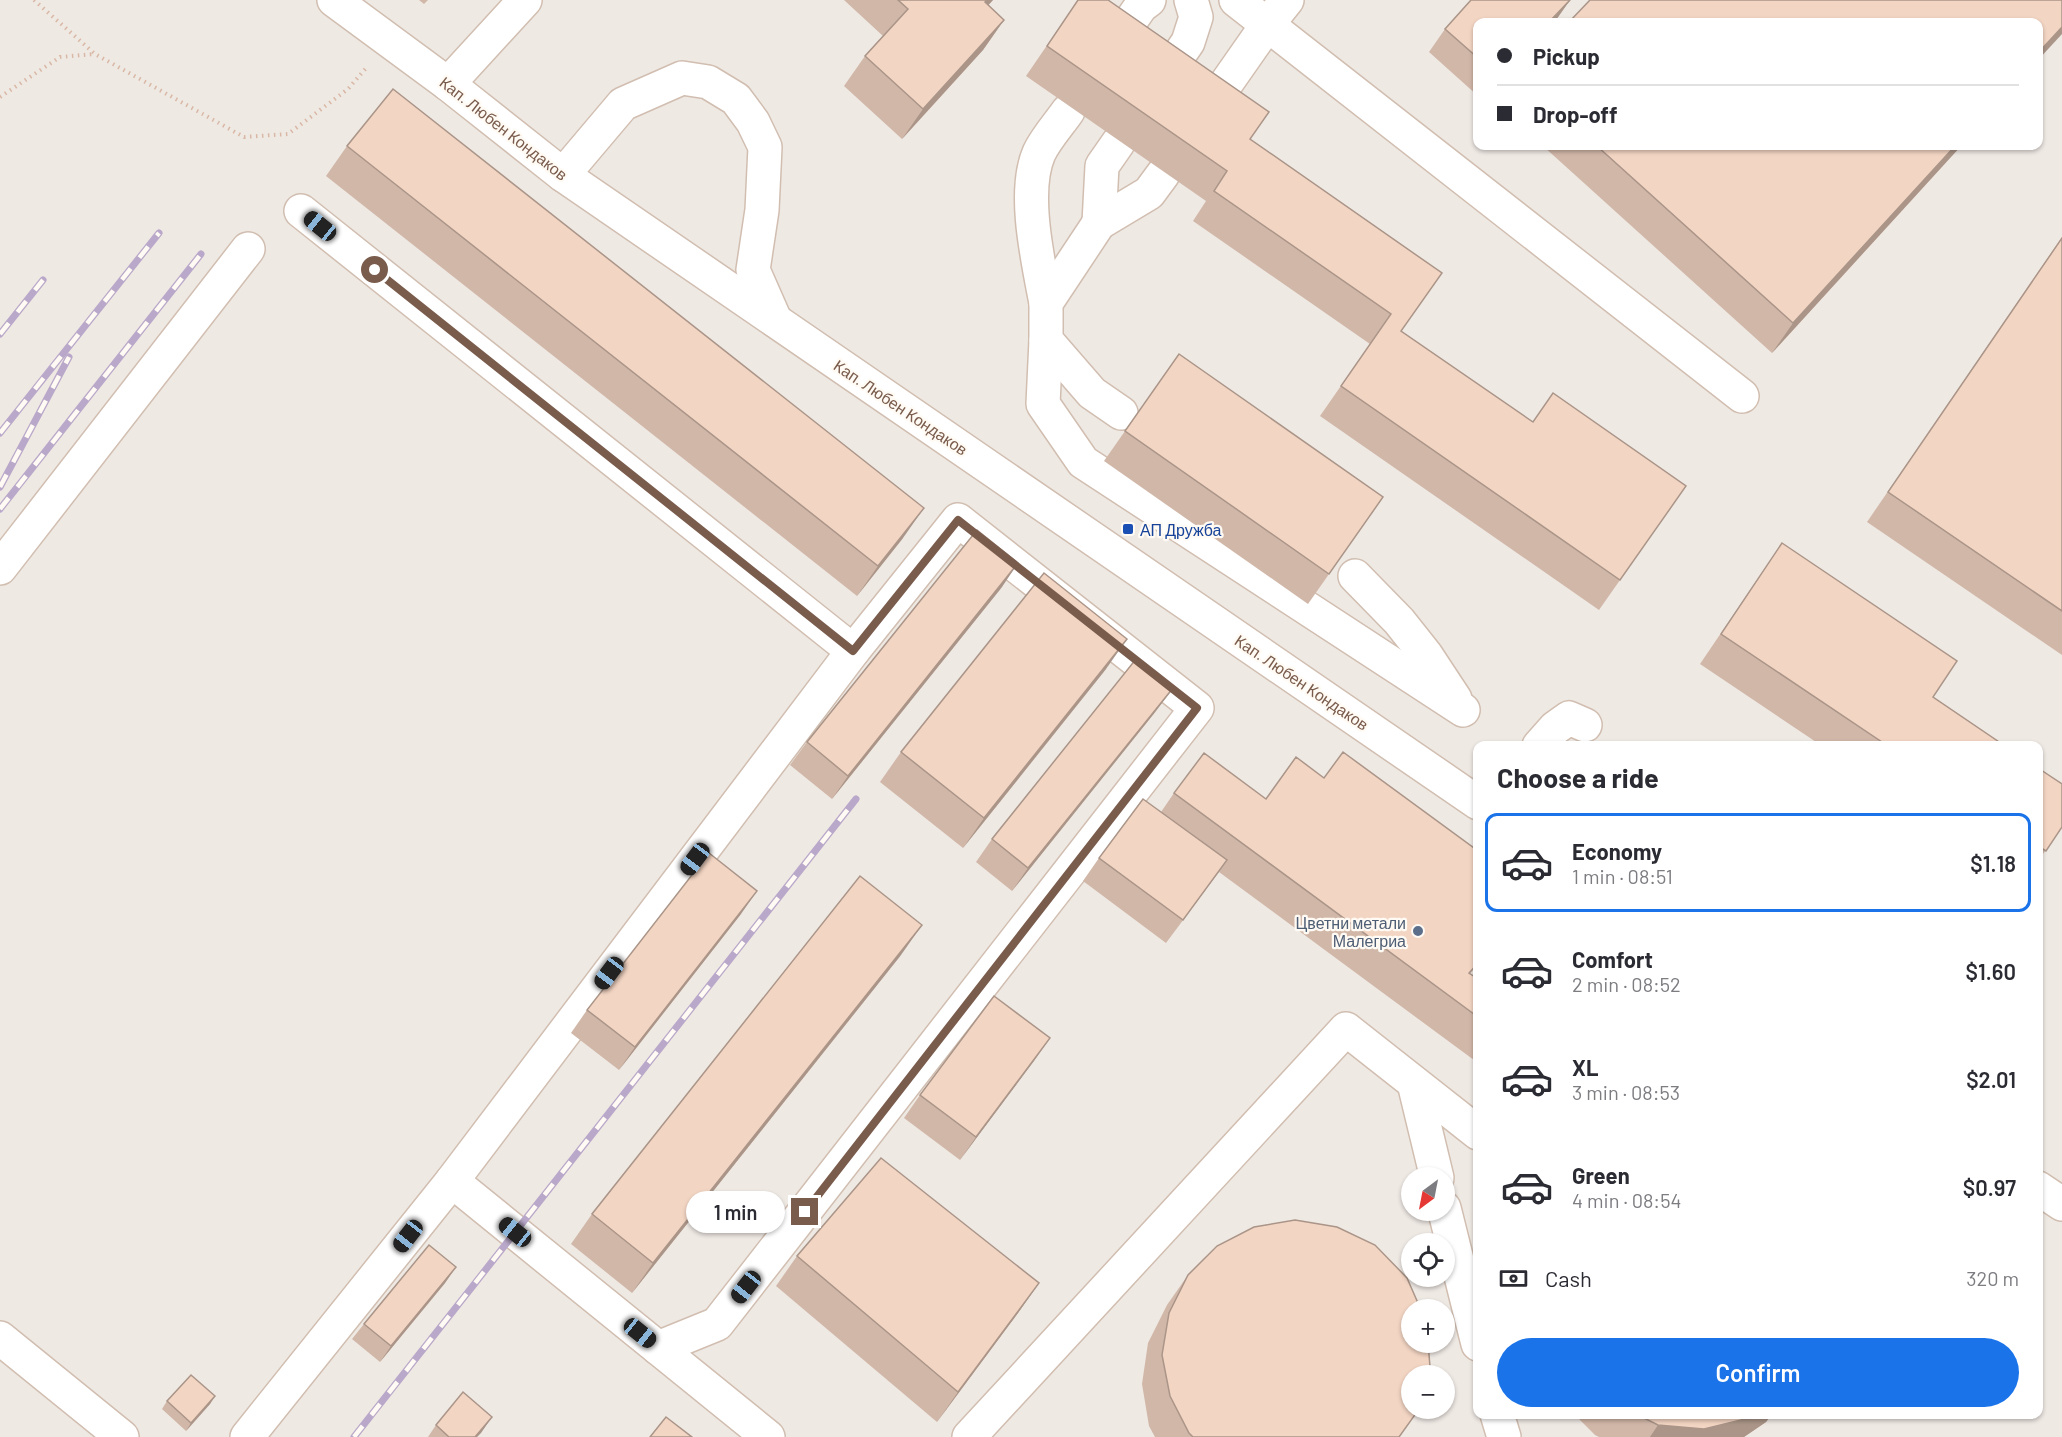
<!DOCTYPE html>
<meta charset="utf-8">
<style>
body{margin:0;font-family:Barlow,sans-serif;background:#f2f2f3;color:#2b2b33;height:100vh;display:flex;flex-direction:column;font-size:22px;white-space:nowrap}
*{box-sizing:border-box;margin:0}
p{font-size:20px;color:#7c7c81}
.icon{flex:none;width:33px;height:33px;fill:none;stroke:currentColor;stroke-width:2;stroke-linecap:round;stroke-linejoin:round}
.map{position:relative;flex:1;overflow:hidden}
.drawer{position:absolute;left:1473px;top:741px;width:570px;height:678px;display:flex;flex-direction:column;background:#fff;border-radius:12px;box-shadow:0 2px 4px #0004}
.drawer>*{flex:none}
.top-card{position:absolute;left:1473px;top:18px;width:570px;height:132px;border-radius:12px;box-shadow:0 2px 4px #0004;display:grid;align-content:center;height:132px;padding:0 24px;background:#fff}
.needle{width:39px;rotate:212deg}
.tools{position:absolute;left:1401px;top:1167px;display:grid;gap:12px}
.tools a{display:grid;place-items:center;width:54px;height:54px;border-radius:50%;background:#fff;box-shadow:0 2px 4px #0004;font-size:30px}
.end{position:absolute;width:27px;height:27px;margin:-14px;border:8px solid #7a5c4d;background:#fff;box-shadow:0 0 0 3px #fff}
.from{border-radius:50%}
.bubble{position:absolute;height:42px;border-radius:21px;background:#fff;box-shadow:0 2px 4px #0004;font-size:20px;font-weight:600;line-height:42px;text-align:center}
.car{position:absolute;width:18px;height:36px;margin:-18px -9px;border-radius:8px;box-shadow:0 0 4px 2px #0007;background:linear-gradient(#222 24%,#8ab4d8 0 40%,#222 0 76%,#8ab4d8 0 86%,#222 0)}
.top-card b{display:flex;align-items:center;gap:21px;height:57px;font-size:22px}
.top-card b+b{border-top:2px solid #e1e1e2}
.top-card i{width:15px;height:15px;background:#2b2b33}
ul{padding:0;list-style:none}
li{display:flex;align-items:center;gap:18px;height:99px;margin:0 12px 9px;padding:0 12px;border:3px solid transparent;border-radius:12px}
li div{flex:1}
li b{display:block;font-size:22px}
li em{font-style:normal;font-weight:600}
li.current{border-color:#1a73e8}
li>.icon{width:54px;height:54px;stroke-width:1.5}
h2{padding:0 24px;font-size:27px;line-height:72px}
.pay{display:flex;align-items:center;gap:15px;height:66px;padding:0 24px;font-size:22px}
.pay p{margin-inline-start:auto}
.primary-button{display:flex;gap:12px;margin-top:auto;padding:12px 24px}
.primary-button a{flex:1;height:69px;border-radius:36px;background:#1a73e8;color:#fff;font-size:24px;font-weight:600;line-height:69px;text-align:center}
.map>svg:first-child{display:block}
.industrial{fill:#efe9e4;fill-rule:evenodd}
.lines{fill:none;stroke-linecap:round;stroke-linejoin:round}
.minor-casing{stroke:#d1beb0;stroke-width:36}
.path{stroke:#d9b8a5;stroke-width:4;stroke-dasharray:1.5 4.5;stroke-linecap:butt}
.minor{stroke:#fff;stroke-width:33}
.rail-casing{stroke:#b9a8c9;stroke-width:7}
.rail{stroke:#fffaf3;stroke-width:4.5;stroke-dasharray:14;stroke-linecap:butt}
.wall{fill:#d1b7a8}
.shaded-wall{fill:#aa9588}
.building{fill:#f3d5c3;stroke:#aa9588;stroke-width:1.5}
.route{stroke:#7a5c4d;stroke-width:8}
.transit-dot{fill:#1a4fb4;stroke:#fffaf3;stroke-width:2}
.service-dot{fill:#5c6f8a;stroke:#fffaf3;stroke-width:2}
.labels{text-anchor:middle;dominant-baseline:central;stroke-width:4.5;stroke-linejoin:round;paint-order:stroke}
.street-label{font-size:16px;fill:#7a5c4d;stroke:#fffaf3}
.transit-label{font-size:16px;fill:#164399;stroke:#fffaf3;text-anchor:start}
.service-label{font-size:16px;fill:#4e5e75;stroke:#fffaf3;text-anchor:end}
</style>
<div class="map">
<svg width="2062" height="1437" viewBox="0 0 2062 1437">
<rect width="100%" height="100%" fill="#fdf6ec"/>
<!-- industrial -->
<path class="industrial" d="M0 0H2062V1437H0ZM1478 22H2038V146H1478ZM1478 746H2038V1414H1478ZM1412 1178H1444V1210H1412ZM1412 1244H1444V1276H1412ZM1412 1310H1444V1342H1412ZM1412 1376H1444V1408H1412Z"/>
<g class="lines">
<defs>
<g id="minor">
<path d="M334 0 448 84 563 175 1478 803"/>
<path d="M1236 0 1742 396"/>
<path d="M1116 42 1141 6 1149 0"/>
<path d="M1164 77 1188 42 1196 17 1191 0"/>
<path d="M448 84 525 0"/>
<path d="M1209 108 1267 25 1287 0"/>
<path d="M563 175 623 104 682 78 708 82 736 99 753 122 765 147 762 210 753 270 775 320"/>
<path d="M1099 223 1102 166 1118 143"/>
<path d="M1046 303C1038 261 1022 192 1039 153 1046 138 1059 124 1068 111"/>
<path d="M1046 340 1043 404 1083 462 1463 710"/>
<path d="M1121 413 1092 393 1046 340V303L1099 223 1149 193 1163 174"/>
<path d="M0 568 248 249"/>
<path d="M1355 576 1399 621 1426 655 1455 699"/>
<path d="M1539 746 1555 728 1569 718 1585 725"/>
<path d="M1414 1083 1437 1178"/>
<path d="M452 1181 768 1437"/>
<path d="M2038 1188 2062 1204"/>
<path d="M1444 1208 1478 1344"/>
<path d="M0 1338 122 1437"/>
<path d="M658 1348 717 1324 1197 708 958 520 853 651"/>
<path d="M1497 1414 1504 1437"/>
<path d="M247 1437 452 1181 853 651 301 211"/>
<path d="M969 1437 1346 1029 1478 1133"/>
</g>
</defs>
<!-- minor casing -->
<use href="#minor" class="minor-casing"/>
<!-- path -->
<g class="path">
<path d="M34 0 95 54 244 137 288 134 348 89 367 67"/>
<path d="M0 97 60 57 95 54"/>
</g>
<!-- minor -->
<use href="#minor" class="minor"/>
<defs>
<g id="rail">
<path d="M0 334 43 280"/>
<path d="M0 433 159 233"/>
<path d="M0 487 69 357"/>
<path d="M0 509 201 254"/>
<path d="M354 1437 856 799"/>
</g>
</defs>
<!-- rail casing -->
<use href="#rail" class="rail-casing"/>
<!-- rail -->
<use href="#rail" class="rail"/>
</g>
<!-- wall -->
<g class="wall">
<path d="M419 0H428L424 4Z"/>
<path d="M844 0H993L988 5 1004 20 983 50 902 139 844 86 865 56 883 36Z"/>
<path d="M1078 0 1250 139 1442 273 1401 331 1533 422 1686 486 1599 610 1320 416 1370 344 1193 221 1206 201 1026 76Z"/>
<path d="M1471 0H1570L1556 20 1478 22V96L1429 52 1445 29Z"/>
<path d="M347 146 903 538 857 596 326 176Z"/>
<path d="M1543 146H1961L1772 353Z"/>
<path d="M2062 237V655L1867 522Z"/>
<path d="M1179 354 1383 497 1308 604 1104 461Z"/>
<path d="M1782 543 1933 697 2005 746H1822L1700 664Z"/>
<path d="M1002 587 832 799 790 765 807 742Z"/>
<path d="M1106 669 963 848 880 782 901 752Z"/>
<path d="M1156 711 1012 891 976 862 992 839Z"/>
<path d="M2038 768 2062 827 2038 861Z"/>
<path d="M1324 778 1478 851V964L1470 974 1478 979V1063L1219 872 1166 943 1083 881 1099 858 1161 812 1174 793 1266 799Z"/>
<path d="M741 914 619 1070 571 1033 587 1010Z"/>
<path d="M901 955 632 1293 571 1244 592 1214Z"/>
<path d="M1050 1038 960 1160 904 1118 920 1095Z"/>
<path d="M797 1256 1039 1283 1018 1313 937 1422 776 1286Z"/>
<path d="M456 1267 445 1283 380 1362 352 1339 364 1324Z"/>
<path d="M1188 1275 1399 1437H1155L1149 1426 1142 1384 1148 1343 1167 1305Z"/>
<path d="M215 1396 210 1404 186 1431 162 1409 167 1401Z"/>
<path d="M1574 1414H1772L1766 1422 1744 1437H1599L1595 1435Z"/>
<path d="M492 1417 477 1437H428L436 1425Z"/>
</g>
<!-- shaded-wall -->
<g class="shaded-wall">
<path d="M987 0H993L964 32Z"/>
<path d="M1570 0 1556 20 1554 22H1549Z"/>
<path d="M1004 20 983 50 902 139 923 109Z"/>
<path d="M2062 27V34L2038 60V53Z"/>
<path d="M1955 146H1961L1772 353 1793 323Z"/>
<path d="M924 508 903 538 857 596 878 566Z"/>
<path d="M1018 563 1002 587 832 799 848 776Z"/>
<path d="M1127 639 1106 669 963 848 984 818Z"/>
<path d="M1173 688 1156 711 1012 891 1028 868Z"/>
<path d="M757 891 741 914 619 1070 635 1047Z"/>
<path d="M922 925 901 955 632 1293 653 1263Z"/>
<path d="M1050 1038 1034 1061 960 1160 976 1137Z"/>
<path d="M456 1267 445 1283 380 1362 391 1346Z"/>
<path d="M1039 1283 1018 1313 937 1422 958 1392Z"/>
<path d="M215 1396 210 1404 186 1431 191 1423Z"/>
<path d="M1754 1414H1772L1766 1422 1744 1437H1650L1658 1425Z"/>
<path d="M492 1417 481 1433 477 1437H475Z"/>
</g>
<!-- building -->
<g class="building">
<path d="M898 0H987L985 2 1004 20 923 109 865 56 908 9Z"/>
<path d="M1078 0H1108L1269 112 1250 139 1442 273 1401 331 1533 422 1553 393 1686 486 1620 580 1341 386 1391 314 1214 191 1227 171 1047 46Z"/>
<path d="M1471 0H1570L1549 22H1478V58L1445 29Z"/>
<path d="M1590 0H2062V27L2038 53V22H1569Z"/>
<path d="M393 89 924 508 878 566 347 146Z"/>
<path d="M1597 146H1955L1793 323Z"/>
<path d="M2062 238V611L1888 492Z"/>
<path d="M1179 354 1383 497 1329 574 1125 431Z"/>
<path d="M977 530 1018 563 848 776 807 742Z"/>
<path d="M1782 543 1957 661 1933 697 2005 746H1888L1721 634Z"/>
<path d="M1044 573 1127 639 984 818 901 752Z"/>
<path d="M1136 659 1173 688 1028 868 992 839Z"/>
<path d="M1343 752 1478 851V963L1469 973 1478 979V1017L1174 793 1204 753 1266 799 1296 757 1324 778Z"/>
<path d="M2038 768 2062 784V827L2046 851 2038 846Z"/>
<path d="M1143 799 1227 860 1183 920 1099 858Z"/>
<path d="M709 853 757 891 635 1047 587 1010Z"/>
<path d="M860 876 922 925 653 1263 592 1214Z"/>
<path d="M994 996 1050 1038 976 1137 920 1095Z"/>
<path d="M881 1158 1039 1283 958 1392 797 1256Z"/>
<path d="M1295 1220 1337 1227 1375 1245 1407 1278 1421 1310H1412V1342H1428L1430 1367 1427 1376H1412V1408H1418L1417 1412 1399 1437H1193L1189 1433 1170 1396 1162 1355 1169 1313 1188 1275 1217 1246 1254 1227Z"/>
<path d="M429 1245 456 1267 391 1346 364 1324Z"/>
<path d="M191 1375 215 1396 191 1423 167 1401Z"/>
<path d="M463 1392 492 1417 475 1437H449L436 1425Z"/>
<path d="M1636 1414H1754L1749 1418 1704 1429 1658 1425Z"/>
<path d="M666 1417 692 1437H650Z"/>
</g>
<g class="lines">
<!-- route -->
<path class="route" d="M375 270 853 651 958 520 1197 708 805 1212"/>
</g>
<!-- markers -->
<rect class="transit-dot" x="1122" y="523" width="12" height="12" rx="3"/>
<circle class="service-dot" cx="1418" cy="931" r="6"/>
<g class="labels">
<!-- street labels -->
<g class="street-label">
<text transform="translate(504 128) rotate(38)">Кап. Любен Кондаков</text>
<text transform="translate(901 407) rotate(34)">Кап. Любен Кондаков</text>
<text transform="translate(1302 682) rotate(34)">Кап. Любен Кондаков</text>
</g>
<!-- transit labels -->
<g class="transit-label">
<text x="1140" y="529">АП Дружба</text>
</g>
<!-- service labels -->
<g class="service-label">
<text x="1406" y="922">Цветни метали<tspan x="1406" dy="18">Малегриа</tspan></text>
</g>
</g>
</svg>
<div class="tools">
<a><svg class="needle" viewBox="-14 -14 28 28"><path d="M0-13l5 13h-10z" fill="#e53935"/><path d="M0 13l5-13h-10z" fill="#7c7c81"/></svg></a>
<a><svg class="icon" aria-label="locate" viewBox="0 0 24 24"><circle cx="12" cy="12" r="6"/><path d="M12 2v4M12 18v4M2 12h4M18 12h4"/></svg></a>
<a>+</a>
<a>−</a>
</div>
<i class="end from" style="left:375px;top:270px"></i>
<i class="end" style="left:805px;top:1212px"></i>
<div class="bubble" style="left:686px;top:1191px;width:99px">1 min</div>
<i class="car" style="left:320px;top:226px;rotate:309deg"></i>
<i class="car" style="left:695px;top:859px;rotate:217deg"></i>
<i class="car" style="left:609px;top:973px;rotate:217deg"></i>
<i class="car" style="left:515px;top:1232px;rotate:309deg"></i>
<i class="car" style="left:408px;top:1236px;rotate:218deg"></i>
<i class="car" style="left:746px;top:1287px;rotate:218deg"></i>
<i class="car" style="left:640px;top:1333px;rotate:129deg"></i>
<div class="top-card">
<b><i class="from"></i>Pickup</b>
<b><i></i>Drop-off</b>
</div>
<section class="drawer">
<h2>Choose a ride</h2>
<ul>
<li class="current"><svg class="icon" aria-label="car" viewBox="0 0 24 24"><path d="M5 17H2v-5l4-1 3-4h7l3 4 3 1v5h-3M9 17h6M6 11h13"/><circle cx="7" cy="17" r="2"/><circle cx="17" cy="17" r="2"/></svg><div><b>Economy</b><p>1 min · 08:51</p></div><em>$1.18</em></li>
<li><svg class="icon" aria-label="car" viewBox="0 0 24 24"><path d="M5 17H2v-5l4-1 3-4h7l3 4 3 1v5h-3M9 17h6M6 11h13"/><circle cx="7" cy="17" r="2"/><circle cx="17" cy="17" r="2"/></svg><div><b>Comfort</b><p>2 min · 08:52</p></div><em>$1.60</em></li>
<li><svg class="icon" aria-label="car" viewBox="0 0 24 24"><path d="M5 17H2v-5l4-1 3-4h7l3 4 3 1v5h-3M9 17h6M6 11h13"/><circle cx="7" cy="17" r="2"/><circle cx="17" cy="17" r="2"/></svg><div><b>XL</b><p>3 min · 08:53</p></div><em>$2.01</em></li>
<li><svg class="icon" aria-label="car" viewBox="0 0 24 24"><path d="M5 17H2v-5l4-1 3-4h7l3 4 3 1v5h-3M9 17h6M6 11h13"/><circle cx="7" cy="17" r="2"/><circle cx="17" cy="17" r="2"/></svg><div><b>Green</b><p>4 min · 08:54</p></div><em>$0.97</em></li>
</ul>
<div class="pay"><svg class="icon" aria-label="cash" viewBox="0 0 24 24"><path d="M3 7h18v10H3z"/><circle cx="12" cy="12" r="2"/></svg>Cash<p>320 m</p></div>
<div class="primary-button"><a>Confirm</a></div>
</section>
</div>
